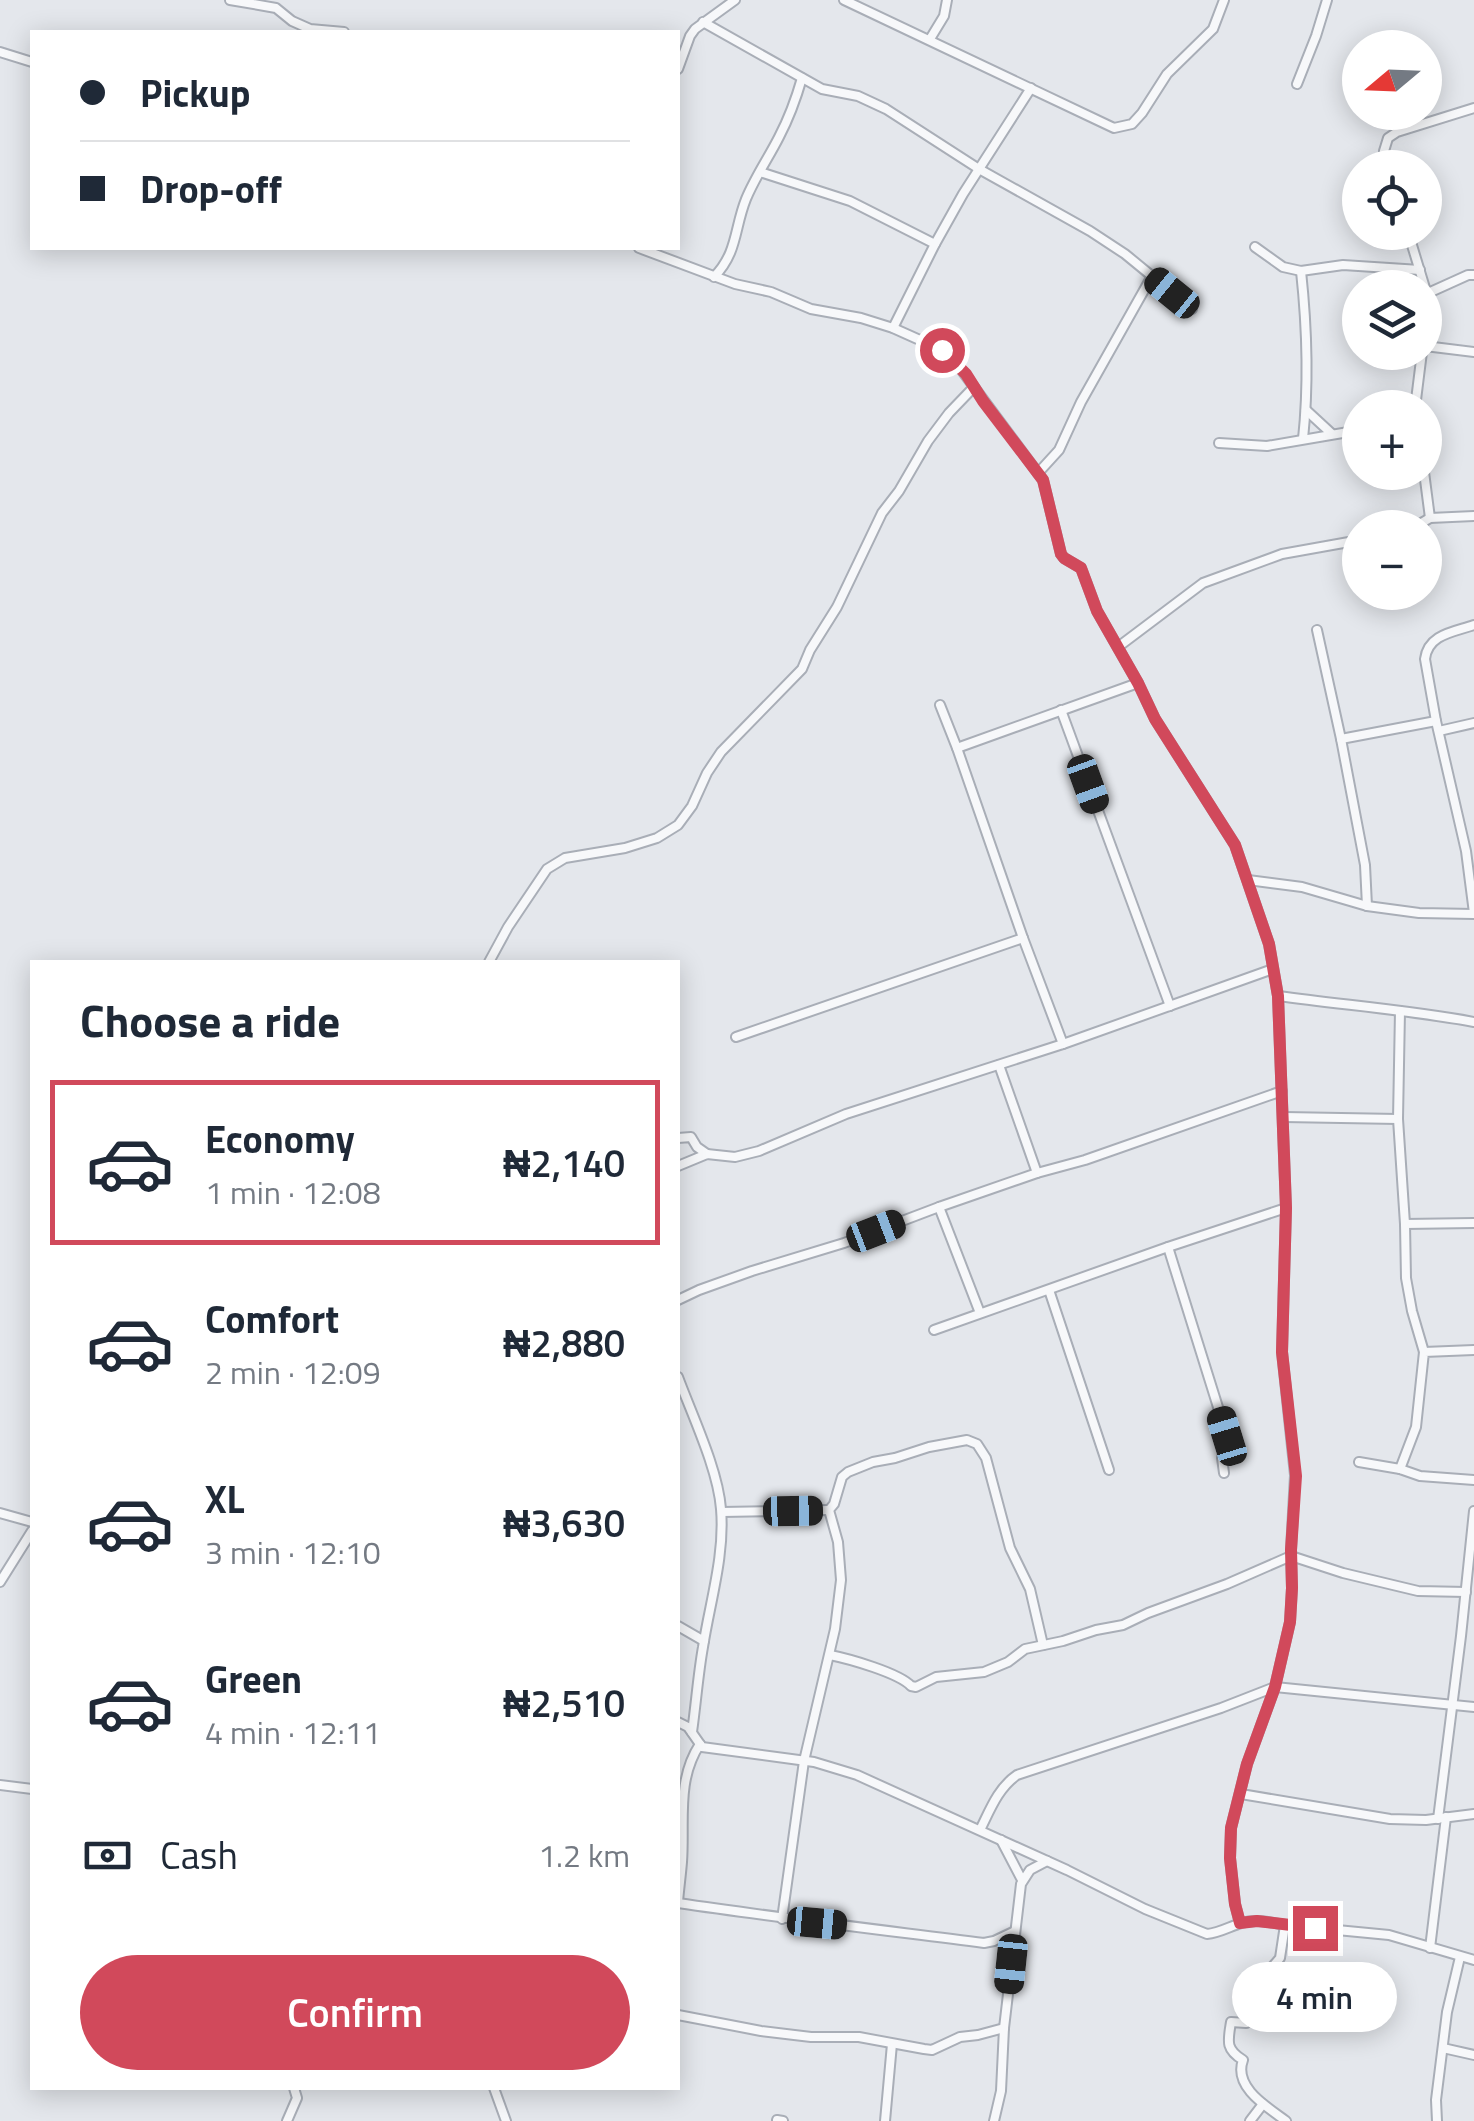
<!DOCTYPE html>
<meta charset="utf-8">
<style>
body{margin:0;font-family:"Titillium Web",sans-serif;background:#f2f2f3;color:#1f2937;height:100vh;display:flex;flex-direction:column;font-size:38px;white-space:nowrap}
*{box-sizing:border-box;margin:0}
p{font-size:32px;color:#747a83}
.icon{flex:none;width:55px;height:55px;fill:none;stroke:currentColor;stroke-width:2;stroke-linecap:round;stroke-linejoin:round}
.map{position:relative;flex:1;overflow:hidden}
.drawer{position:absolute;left:30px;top:960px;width:650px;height:1130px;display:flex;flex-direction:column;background:#fff;border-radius:0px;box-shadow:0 5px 25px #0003}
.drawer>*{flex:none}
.top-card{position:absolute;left:30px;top:30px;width:650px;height:220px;border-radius:0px;box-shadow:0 5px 25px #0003;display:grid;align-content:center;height:220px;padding:0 50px;background:#fff}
.needle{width:65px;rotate:251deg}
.buttons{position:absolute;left:1342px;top:30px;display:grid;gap:20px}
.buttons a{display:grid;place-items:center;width:100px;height:100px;border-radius:50%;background:#fff;box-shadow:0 5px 25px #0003;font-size:50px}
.end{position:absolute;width:45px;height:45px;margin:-22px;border:12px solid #d1495b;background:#fff;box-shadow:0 0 0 5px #fff}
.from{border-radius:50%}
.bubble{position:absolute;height:70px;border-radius:35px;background:#fff;box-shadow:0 5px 25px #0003;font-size:32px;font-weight:600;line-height:70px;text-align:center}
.car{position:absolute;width:30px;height:60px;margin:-30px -15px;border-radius:12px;box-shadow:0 0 8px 2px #0007;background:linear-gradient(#222 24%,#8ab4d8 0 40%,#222 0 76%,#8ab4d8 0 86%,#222 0)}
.top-card b{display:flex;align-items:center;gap:35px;height:95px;font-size:38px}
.top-card b+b{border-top:2px solid #e0e1e3}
.top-card i{width:25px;height:25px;background:#1f2937}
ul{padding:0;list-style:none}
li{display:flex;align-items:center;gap:30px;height:165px;margin:0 20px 15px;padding:0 30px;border:5px solid transparent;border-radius:0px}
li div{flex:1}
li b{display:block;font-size:38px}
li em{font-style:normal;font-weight:600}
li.current{border-color:#d1495b}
li>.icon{width:90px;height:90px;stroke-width:1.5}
h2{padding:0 50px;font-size:45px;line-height:120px}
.pay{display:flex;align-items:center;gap:25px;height:110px;padding:0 50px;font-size:38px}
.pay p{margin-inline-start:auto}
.cta{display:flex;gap:20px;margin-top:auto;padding:20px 50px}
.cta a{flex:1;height:115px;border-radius:60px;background:#d1495b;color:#fff;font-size:40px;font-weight:600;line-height:115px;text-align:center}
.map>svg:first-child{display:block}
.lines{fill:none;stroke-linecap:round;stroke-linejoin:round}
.street-casing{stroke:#a9aeb7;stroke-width:12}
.street{stroke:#f7f8fa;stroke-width:8}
.route{stroke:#d1495b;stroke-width:12}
</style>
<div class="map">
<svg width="1474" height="2121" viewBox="0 0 1474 2121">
<rect width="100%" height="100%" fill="#e4e7ec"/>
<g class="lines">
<defs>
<g id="street">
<path d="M230 0 276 8 292 21 310 29 344 32"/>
<path d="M844 0 1114 128 1132 124 1142 113 1167 74 1213 29 1224 0"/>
<path d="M703 22 822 89 858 96 886 109 979 169 1090 231 1125 254 1192 309"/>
<path d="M930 39 944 16 947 0"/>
<path d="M0 52 32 62"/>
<path d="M678 69 690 36 695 29 735 0"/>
<path d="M1297 84 1316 36 1327 0"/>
<path d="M1388 168 1384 151 1388 138 1397 132 1474 108"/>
<path d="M760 172 850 201 935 244"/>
<path d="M1408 232 1425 288"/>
<path d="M1255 247 1283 267 1301 271 1343 265 1420 270"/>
<path d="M639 248 735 284 771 292 811 309 861 318 893 328 942 350 954 360 1043 480 1061 554 1064 558 1081 568 1097 611 1138 683 1155 719 1235 845 1269 944 1278 996 1286 1208 1282 1352 1295 1475 1291 1550 1292 1588 1290 1622 1275 1687 1247 1764 1231 1828 1230 1858 1235 1904 1240 1923"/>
<path d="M1301 271C1307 327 1309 383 1303 439"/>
<path d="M714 277C738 252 734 229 746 199 755 177 769 157 779 137 789 118 796 99 802 78"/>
<path d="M1426 294 1468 275H1474"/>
<path d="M1425 317 1426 292"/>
<path d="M893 328 935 244 963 194 1031 88"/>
<path d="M1425 346 1474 352"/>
<path d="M1415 408 1422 352"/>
<path d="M1306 410 1332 434"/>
<path d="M1219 443 1267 446 1360 430"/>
<path d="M1424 472 1430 518"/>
<path d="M1038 473 1059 450 1081 402 1152 276"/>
<path d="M1413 528 1430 518 1474 516"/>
<path d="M1474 625C1454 632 1428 634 1425 659L1436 721 1466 851 1474 913"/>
<path d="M1317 630 1341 739 1365 865 1367 906"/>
<path d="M1118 647 1203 583 1282 554 1360 540"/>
<path d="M940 705 957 748 1023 938 1063 1044"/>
<path d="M1061 710 1170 1006"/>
<path d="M1439 731 1474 723"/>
<path d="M1341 739 1436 721"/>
<path d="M957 748 1138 683"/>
<path d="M1248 880 1302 887 1367 906 1419 913 1474 914"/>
<path d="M489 962 508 927 547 869 565 858 625 848 657 838 678 825 692 806 707 773 721 752 802 669 810 650 837 607 882 513 899 491 928 441 949 413 974 387"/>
<path d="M1278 996C1343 1005 1409 1010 1474 1022"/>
<path d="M1400 1011 1398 1119 1405 1224 1474 1223"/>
<path d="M736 1037 1023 938"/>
<path d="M999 1065 1037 1173"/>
<path d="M1284 1117 1398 1119"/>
<path d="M678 1138 691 1137 697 1147 707 1154"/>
<path d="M678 1166 707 1154 735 1157 759 1151 846 1114 1063 1044 1273 969"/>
<path d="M939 1207 980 1313"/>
<path d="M1405 1224 1406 1278 1412 1311 1424 1352"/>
<path d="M1168 1247 1227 1436 1222 1458 1224 1473"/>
<path d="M1049 1290 1109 1470"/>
<path d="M678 1300 699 1290 752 1271 844 1243 939 1207 1037 1173 1085 1160 1282 1091"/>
<path d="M934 1330 1168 1247 1286 1208"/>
<path d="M678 1377C692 1415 718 1469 721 1509 725 1555 710 1602 703 1647 698 1675 696 1704 692 1732"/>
<path d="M1359 1462 1400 1469 1420 1476 1474 1480"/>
<path d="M1400 1469 1416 1427 1424 1352 1474 1350"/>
<path d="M722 1512 829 1510"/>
<path d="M0 1513 32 1522"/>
<path d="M0 1582 32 1531"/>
<path d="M678 1626 704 1641"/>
<path d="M830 1655C850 1659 899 1673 911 1686L916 1687 936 1677 984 1672 1008 1662 1025 1649 1063 1641 1096 1630 1123 1625 1148 1613 1227 1584 1291 1556 1343 1573 1418 1591 1466 1592"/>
<path d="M678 1722 688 1727 702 1747 814 1762 857 1775 1067 1870 1145 1909 1207 1934C1219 1933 1229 1927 1241 1923 1256 1919 1270 1922 1285 1925L1389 1935 1474 1960"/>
<path d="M0 1785 32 1789"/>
<path d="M1241 1794 1390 1819 1426 1820 1474 1814"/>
<path d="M1438 1819 1461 1636 1474 1511"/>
<path d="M980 1830C990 1810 998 1788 1017 1775L1221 1708 1275 1687 1474 1707"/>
<path d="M1001 1840 1022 1880"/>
<path d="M678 1902C679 1889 681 1875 682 1862 685 1822 676 1780 700 1744"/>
<path d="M678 1903C780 1918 882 1930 984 1943L994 1941 1015 1931"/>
<path d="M782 1919 804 1761 835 1629 841 1580 838 1542 829 1510 834 1504 842 1477 848 1472 873 1462 895 1458 929 1447 967 1440 977 1444 986 1458 1010 1548 1030 1589 1043 1645"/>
<path d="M1285 1925 1280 1958 1262 1979 1255 1994 1246 2023 1231 2022C1228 2041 1225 2049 1243 2060 1233 2087 1267 2107 1286 2121"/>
<path d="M1430 1948 1446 1817"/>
<path d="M678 2015 761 2031 811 2037H859L924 2049 932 2050 960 2037 978 2035 1004 2028"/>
<path d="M1443 2048 1474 2055"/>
<path d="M494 2088 506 2121"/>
<path d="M777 2120 783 2121"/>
<path d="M287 2121 297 2098 294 2088"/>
<path d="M885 2121 892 2044"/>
<path d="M994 2121 1001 2091 1004 2028 1021 1884 1030 1870 1047 1861"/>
<path d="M1250 2121 1263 2104"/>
<path d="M1437 2121 1436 2100 1447 2012 1460 1957"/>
</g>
</defs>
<!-- street casing -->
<use href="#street" class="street-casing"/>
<!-- street -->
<use href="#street" class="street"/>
</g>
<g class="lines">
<!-- route -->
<path class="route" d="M942 350 966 374 983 401 1043 480 1061 554 1064 558 1081 568 1097 611 1138 683 1155 719 1235 845 1269 944 1278 996 1286 1208 1282 1352 1296 1476 1291 1550 1292 1588 1290 1622 1275 1687 1247 1764 1231 1828 1230 1858 1235 1904 1240 1923 1257 1921 1315 1928"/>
</g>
</svg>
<div class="buttons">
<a><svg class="needle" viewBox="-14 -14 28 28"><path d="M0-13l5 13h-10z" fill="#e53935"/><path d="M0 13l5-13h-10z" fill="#747a83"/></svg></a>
<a><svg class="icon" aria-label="locate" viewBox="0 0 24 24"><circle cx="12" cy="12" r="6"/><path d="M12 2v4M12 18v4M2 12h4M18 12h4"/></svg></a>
<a><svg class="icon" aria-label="layers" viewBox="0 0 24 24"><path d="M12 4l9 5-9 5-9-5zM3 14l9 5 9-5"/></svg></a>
<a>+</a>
<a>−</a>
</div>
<i class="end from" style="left:942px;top:350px"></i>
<i class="end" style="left:1315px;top:1928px"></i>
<div class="bubble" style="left:1232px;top:1962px;width:165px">4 min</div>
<i class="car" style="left:1172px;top:293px;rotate:309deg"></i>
<i class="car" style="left:1088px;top:784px;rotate:160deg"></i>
<i class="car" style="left:876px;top:1231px;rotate:69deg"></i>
<i class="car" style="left:1227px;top:1436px;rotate:343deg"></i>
<i class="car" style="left:793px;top:1511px;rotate:89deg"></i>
<i class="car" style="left:817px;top:1923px;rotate:95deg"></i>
<i class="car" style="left:1011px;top:1964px;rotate:186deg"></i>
<div class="top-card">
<b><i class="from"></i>Pickup</b>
<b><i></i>Drop-off</b>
</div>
<section class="drawer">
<h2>Choose a ride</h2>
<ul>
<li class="current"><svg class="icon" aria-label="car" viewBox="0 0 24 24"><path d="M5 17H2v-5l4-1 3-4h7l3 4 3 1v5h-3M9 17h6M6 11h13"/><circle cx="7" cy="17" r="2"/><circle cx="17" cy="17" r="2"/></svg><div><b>Economy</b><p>1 min · 12:08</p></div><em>₦2,140</em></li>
<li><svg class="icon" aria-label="car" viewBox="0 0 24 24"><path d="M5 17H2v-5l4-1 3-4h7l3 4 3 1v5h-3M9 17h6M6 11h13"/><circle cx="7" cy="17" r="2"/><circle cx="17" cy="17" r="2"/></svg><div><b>Comfort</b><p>2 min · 12:09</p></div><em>₦2,880</em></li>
<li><svg class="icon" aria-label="car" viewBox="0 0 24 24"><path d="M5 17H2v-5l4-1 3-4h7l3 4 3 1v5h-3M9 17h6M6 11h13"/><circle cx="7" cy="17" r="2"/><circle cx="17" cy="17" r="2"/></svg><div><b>XL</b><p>3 min · 12:10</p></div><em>₦3,630</em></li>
<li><svg class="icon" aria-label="car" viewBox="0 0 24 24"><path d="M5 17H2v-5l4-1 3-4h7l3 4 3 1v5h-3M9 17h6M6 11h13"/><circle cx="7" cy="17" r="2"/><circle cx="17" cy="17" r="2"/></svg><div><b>Green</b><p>4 min · 12:11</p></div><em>₦2,510</em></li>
</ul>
<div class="pay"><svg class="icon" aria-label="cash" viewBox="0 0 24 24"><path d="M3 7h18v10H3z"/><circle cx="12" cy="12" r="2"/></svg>Cash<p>1.2 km</p></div>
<div class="cta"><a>Confirm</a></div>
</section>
</div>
